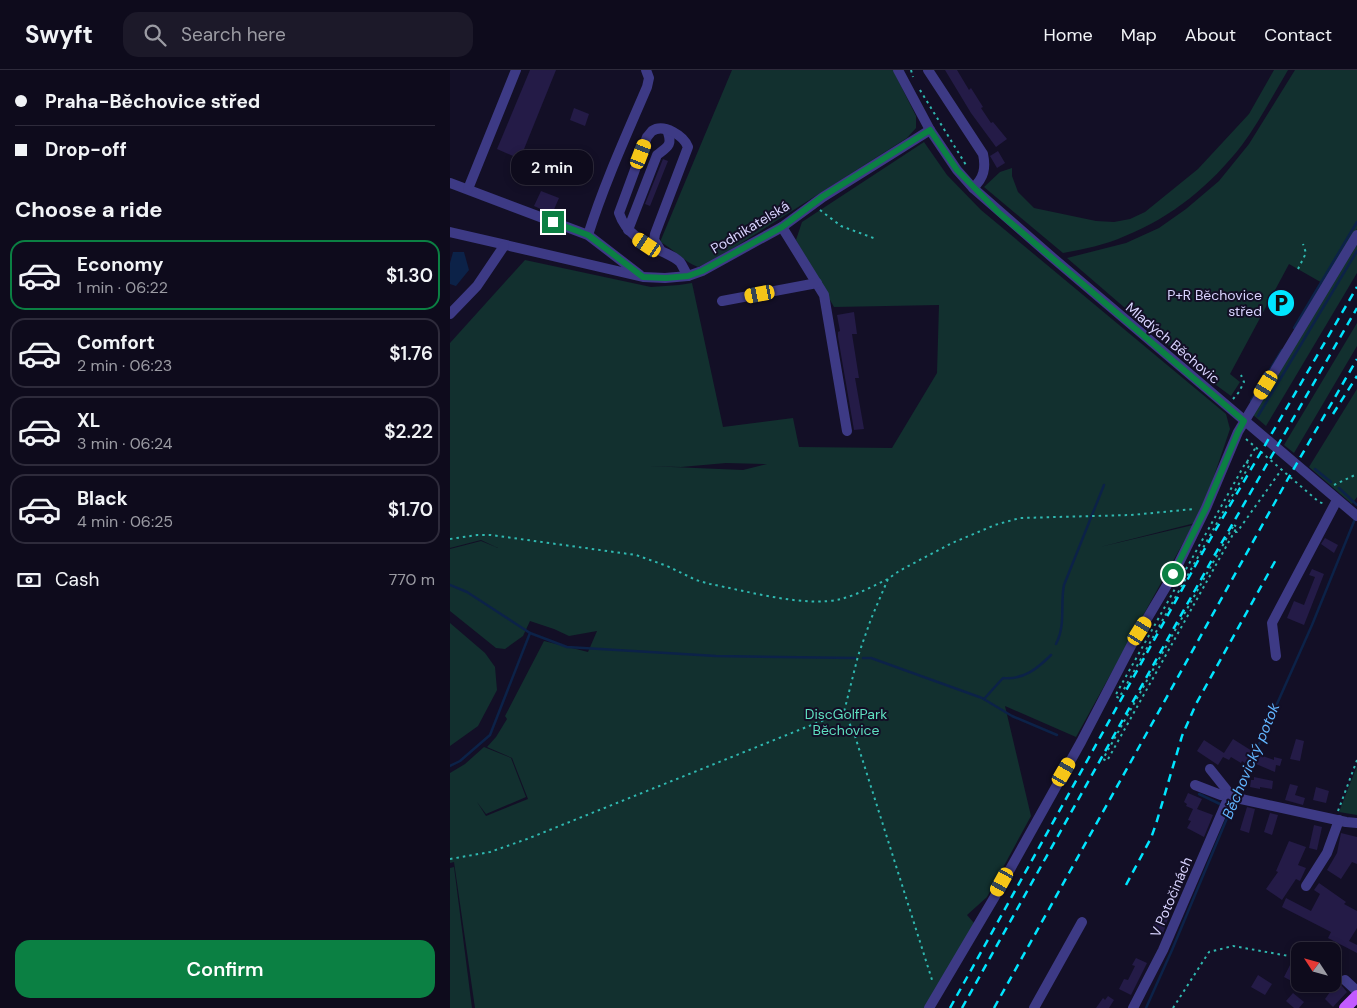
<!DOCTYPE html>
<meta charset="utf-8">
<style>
body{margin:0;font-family:"DM Sans",sans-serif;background:#1c1929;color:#f1f3f6;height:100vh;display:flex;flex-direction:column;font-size:19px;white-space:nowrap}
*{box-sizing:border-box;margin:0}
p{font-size:16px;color:#9b9ba3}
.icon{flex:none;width:28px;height:28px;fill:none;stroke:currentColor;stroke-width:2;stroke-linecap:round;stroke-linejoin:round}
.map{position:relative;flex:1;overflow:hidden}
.side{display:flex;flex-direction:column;background:#0e0b1c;width:450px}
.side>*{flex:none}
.guide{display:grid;align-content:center;height:110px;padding:0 15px;background:#0e0b1c}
.needle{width:32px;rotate:306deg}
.controls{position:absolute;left:841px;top:872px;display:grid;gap:10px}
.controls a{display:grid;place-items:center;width:50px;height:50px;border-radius:10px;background:#0e0b1c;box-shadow:0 2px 8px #0003,0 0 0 1px #2e2b3b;font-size:25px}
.end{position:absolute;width:22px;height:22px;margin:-11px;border:6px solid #0b8043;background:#fff;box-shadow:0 0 0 2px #fff}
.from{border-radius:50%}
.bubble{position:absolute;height:35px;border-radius:15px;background:#0e0b1c;box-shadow:0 2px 8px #0003,0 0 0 1px #2e2b3b;font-size:16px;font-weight:600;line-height:35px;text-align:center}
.car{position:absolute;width:15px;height:30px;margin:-15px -8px;border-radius:6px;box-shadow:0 0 4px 1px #0007;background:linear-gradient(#f5c518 24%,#345 0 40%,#f5c518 0 76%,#345 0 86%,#f5c518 0)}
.guide b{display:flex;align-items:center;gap:18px;height:48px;font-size:19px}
.guide b+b{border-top:1px solid #2e2b3b}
.guide i{width:12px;height:12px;background:#f1f3f6}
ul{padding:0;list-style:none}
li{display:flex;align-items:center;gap:15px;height:70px;margin:0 10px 8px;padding:0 5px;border:2px solid #2e2b3b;border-radius:15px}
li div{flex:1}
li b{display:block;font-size:19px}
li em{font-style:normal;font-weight:600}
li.current{border-color:#0b8043}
li>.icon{width:45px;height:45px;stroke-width:1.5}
h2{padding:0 15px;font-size:22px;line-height:60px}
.pay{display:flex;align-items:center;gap:12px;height:55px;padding:0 15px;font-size:19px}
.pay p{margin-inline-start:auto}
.primary-button{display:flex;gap:10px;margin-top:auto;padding:10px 15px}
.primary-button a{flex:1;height:58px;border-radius:15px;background:#0b8043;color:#fff;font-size:20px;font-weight:600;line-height:58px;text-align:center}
header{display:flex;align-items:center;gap:30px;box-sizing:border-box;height:70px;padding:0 25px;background:#0e0b1c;border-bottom:1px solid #2e2b3b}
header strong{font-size:24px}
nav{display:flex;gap:28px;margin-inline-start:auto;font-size:18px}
.search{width:350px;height:45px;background:#1c1929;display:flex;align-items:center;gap:12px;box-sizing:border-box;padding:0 18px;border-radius:15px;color:#9b9ba3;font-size:19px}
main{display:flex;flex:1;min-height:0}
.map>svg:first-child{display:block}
.green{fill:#12302f;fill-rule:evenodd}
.water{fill:#0c2248}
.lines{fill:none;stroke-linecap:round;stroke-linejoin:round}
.stream{stroke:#0c2248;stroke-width:2.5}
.building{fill:#241b47}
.path{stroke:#2fb8b0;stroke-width:2;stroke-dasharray:2.5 4;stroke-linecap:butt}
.minor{stroke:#3d3a85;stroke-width:10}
.major{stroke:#c25bff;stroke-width:12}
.rail{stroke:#00e5ff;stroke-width:2.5;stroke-dasharray:8 6;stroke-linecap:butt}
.route{stroke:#0b8043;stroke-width:6}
.labels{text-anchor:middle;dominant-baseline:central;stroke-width:4;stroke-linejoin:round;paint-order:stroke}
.street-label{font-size:14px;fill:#d9d4ff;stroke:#130f26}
.poi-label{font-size:14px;fill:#d9d4ff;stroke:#130f26;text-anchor:end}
.park-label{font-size:14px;fill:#5fe0c0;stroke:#130f26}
.water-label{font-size:15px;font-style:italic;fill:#62b6ff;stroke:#130f26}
</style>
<header>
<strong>Swyft</strong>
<div class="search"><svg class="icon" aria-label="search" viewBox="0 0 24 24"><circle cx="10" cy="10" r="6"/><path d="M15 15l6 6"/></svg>Search here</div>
<nav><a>Home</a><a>Map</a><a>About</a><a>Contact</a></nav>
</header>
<main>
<section class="side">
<div class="guide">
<b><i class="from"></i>Praha-Běchovice střed</b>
<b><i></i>Drop-off</b>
</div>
<h2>Choose a ride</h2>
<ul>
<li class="current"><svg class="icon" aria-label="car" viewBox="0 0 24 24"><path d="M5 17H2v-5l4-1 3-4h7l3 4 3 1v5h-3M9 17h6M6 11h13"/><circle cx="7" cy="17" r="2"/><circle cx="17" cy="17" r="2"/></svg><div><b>Economy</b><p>1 min · 06:22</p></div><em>$1.30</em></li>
<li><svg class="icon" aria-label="car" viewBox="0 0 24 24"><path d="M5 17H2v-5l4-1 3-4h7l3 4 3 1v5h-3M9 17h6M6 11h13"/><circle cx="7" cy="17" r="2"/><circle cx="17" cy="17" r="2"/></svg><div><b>Comfort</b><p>2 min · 06:23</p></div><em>$1.76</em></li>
<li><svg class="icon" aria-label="car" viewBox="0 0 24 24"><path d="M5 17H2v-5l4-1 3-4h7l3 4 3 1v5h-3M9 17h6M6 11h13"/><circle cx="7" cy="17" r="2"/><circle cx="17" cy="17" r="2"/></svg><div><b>XL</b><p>3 min · 06:24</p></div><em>$2.22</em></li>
<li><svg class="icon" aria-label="car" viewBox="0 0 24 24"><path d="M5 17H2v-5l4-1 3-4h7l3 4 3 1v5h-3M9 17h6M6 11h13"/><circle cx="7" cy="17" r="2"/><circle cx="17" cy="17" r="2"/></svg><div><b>Black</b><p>4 min · 06:25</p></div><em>$1.70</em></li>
</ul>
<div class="pay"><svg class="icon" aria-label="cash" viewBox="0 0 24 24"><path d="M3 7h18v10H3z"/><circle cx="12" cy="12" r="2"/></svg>Cash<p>770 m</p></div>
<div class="primary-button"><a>Confirm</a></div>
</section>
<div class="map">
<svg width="907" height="938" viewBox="0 0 907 938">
<rect width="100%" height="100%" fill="#130f26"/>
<!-- green -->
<g class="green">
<path d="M282 0H443L466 46V58L457 68 271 186 248 197C234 192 224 179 210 172Z"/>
<path d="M824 0H838C823 25 809 52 792 75 761 115 722 147 675 166 655 175 634 179 613 183L534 117 550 102 562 98V106L568 122 584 138 646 151 664 152 680 149 695 142 748 99 799 44Z"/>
<path d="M845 0H907V159L874 214 839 194 780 304 790 312 781 326 755 307 617 188 676 173 709 158 736 139 769 111 799 74Z"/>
<path d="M474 72 497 105 531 140 776 344 780 359 762 412 745 453 650 477 743 455 626 667 555 636 581 746 537 827 517 845 524 853 477 938H25L4 792 0 793V703L15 694 34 677 61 688 76 727 36 744 27 732 36 746 78 729 62 688 37 677 46 667 57 649 55 646 94 571 138 582 147 561 119 566 104 559 80 551 73 566 55 579 46 578 0 541V479L31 471 48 478 31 470 0 478V273L75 190 201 217 229 215 242 213 273 357 343 348 349 377 442 378 487 303 489 235 384 237 346 170 352 152ZM276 393 317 394 293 400 198 396 231 397Z"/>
<path d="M907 169V203L816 356 802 344Z"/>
<path d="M907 253V276L844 383 834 375Z"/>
<path d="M907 319V427L902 434 859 397Z"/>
<path d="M0 553 35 583 45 597 47 620 28 656 0 676Z"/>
<path d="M907 696V745L889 742Z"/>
<path d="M4 797 22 938H0V798Z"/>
</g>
<!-- water -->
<path class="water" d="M3 182H14L19 200 6 216 0 214V193Z"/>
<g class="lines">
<!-- stream -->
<g class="stream">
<path d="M844 258 907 152"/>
<path d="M801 331 832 280"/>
<path d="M808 346 907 181"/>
<path d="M865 399 881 412"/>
<path d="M889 418 907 435"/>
<path d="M0 515 17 522 80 563 117 577 266 586 405 588"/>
<path d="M606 574C616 555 610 535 614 515L654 415"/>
<path d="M413 588H421L532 628 562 646 607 665"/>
<path d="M534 629 553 608C574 610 588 598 601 585"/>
<path d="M0 696 10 691 40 665 80 563"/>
<path d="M749 724 770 734"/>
<path d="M787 724 862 555 905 449"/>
<path d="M696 938 722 880 785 729"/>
</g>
</g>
<!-- building -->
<g class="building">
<path d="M80 0H106L70 89 47 79Z"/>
<path d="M495 0H507L519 20 521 18 533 37 531 38 541 53 543 52 557 69 546 77 521 43Z"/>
<path d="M124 38 139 44 135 56 120 50Z"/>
<path d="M548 81 555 93 547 98 540 86Z"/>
<path d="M213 89 218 91 200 136 195 134Z"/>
<path d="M91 121 109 128 102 144 84 136Z"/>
<path d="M404 242 407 264H402L409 308H405L414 359 404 360 388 267V262L390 261 387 245Z"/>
<path d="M875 468 888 475 884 483 871 474Z"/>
<path d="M862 499 874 504 854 555 837 548 844 531 854 535 865 507 859 505Z"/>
<path d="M783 669 802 681 795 693 792 691 791 693 781 687 779 690 773 687 768 695 747 681 754 670 774 683Z"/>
<path d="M846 669 854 671 850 691 840 689Z"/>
<path d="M807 684 824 690V687L832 689 830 696 826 695 825 702 806 694Z"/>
<path d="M804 707 823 711 822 719 810 717V719L800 717 801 710H804Z"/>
<path d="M840 714 848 716 845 725 855 728 853 735 835 730Z"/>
<path d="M866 717 879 721 876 733 863 730Z"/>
<path d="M738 723 752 729 747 739 763 745 754 767 737 758 741 751 738 750 743 739 736 736 737 734 734 732Z"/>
<path d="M797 737 805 739 799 763 790 760Z"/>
<path d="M820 743 828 745 822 765 814 762Z"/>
<path d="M864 755 872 757 867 780 859 778Z"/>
<path d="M891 763 907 767V794L902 792 891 809 877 800 887 783Z"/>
<path d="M839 771 856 777 848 795 856 798 850 811 846 809 832 830 816 819 828 802 826 801Z"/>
<path d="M869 813 896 832 894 834 907 841V858L899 871 907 875V883L878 868 881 862 832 837 836 828 861 841 870 824 864 820Z"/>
<path d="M708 844 718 849 713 863 703 858Z"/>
<path d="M686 888 697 893 681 925 669 919 674 909 678 910 685 896 682 895Z"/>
<path d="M845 893 850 896V908L847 914 834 907 840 895 843 896Z"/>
<path d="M882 904 897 922 883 937 875 929 880 922 871 914H882Z"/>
<path d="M808 905 822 914 815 925 801 917Z"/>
<path d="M843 923 854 932 849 938H844L836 931Z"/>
<path d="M658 926 664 930 659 938H646L653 928 655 930Z"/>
</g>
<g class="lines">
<!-- path -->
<g class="path">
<path d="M461 0 463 7"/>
<path d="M470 20 516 95"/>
<path d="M370 140 391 156 426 169"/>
<path d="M848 199 856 183 853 174"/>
<path d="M783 329 789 322 794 312 791 305"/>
<path d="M796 369 869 432 875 434"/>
<path d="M796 392 800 394 669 628 665 626Z"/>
<path d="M797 392 806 377"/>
<path d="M884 415 907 404"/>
<path d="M784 455 787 457 657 691 653 689Z"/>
<path d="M785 462H787L832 399"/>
<path d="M0 469 27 465H41L186 485 217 496 246 510 260 514C297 521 356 538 391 529 407 525 423 516 438 509"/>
<path d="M394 642 404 663 483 913"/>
<path d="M888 741 907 690"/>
<path d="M0 789 40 782 77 769 394 642 408 586 421 549 438 509 449 501 502 473 545 455 570 448 681 445 744 439"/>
<path d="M882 901 887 904"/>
<path d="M723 938 759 882 783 876 850 888"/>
</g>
<!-- minor -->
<g class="minor">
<path d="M448 0 480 60 507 100 523 118 603 188 907 446"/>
<path d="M478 0 533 84C536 98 534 108 523 118"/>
<path d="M0 113 138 165 190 205"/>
<path d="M18 119 66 0"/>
<path d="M332 157 374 225 397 361"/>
<path d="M178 160 207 85C218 77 223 75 217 60"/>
<path d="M0 162 193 207 215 208 238 206 252 201 332 157 373 127 480 60"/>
<path d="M138 165C154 114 176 66 197 17L199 8 196 0"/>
<path d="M211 181 204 170 205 164 238 77C234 66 214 53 202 61 201 62 198 66 197 67L169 143C176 164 194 173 213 182 219 185 225 187 230 192 233 196 235 202 238 206"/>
<path d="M272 231 367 213"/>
<path d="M0 244 27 216 54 176"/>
<path d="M826 586 822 553 887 430"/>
<path d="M760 699 780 724 791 729 896 752 907 753"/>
<path d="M745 715 771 725 780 724"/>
<path d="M856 816 877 783 889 750"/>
<path d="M895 910 907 921"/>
<path d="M479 938 544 828 631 672 682 574 723 505 756 438 788 362 907 165"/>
<path d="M584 938 632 852"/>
<path d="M683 938 713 880 780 724"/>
</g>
<!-- major -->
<path class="major" d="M895 938 907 926"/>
<!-- rail -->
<g class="rail">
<path d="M883 344 907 306"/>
<path d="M676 815 701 768 706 754 732 666 746 634 828 486"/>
<path d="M500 938 754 480 907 217"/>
<path d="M512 938 764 486 907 238"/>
<path d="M544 938 839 407 907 289"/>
</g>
</g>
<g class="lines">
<!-- route -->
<path class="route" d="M103 152 138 165 193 207 216 208 238 206 252 201 332 157 372 127 480 60 507 100 548 142 794 351 788 362 756 438 723 504"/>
</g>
<!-- icons -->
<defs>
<symbol id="parking-disc" viewBox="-11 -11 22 22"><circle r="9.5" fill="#00e5ff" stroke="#130f26"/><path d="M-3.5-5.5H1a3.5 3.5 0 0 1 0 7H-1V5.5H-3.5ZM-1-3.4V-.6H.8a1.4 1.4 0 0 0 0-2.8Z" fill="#111"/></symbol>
</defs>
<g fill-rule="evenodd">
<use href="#parking-disc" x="815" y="217" width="32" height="32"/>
</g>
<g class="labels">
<!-- street labels -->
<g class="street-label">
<text transform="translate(300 157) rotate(-31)">Podnikatelská</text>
<text transform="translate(723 273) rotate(40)">Mladých Běchovic</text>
<text transform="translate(721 827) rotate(-67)">V Potočinách</text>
</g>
<!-- poi labels -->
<g class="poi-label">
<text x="812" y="225">P+R Běchovice<tspan x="812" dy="16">střed</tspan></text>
</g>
<!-- park labels -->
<g class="park-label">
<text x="396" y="644">DiscGolfPark<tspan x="396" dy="16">Běchovice</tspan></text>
</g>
<!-- water labels -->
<g class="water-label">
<text transform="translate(801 691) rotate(-67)">Běchovický potok</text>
</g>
</g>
</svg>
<div class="controls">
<a><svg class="needle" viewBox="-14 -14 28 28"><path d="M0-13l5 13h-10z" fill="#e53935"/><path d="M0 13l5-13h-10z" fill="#9b9ba3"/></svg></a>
</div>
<i class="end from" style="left:723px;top:504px"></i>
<i class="end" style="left:103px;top:152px"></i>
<div class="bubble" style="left:61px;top:80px;width:82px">2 min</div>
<i class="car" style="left:191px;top:84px;rotate:21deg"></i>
<i class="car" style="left:197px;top:175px;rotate:304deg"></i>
<i class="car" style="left:310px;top:224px;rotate:259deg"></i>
<i class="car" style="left:816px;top:315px;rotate:211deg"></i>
<i class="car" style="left:690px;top:561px;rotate:32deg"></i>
<i class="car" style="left:614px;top:702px;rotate:30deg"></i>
<i class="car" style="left:552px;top:812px;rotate:209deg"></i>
</div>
</main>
